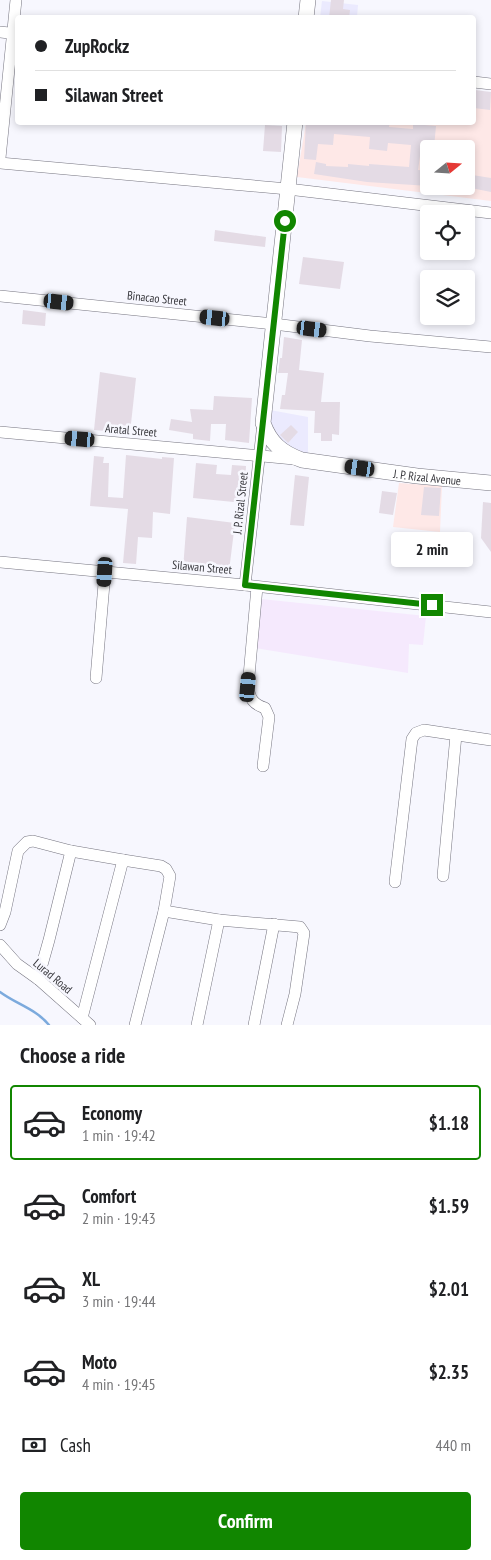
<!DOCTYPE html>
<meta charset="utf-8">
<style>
body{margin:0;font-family:"PT Sans Narrow",sans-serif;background:#f2f2f2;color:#202124;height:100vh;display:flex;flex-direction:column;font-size:19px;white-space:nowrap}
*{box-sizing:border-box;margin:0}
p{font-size:16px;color:#757577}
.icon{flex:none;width:28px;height:28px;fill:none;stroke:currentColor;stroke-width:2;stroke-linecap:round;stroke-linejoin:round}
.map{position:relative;height:1025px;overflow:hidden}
.sheet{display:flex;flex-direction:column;background:#fff;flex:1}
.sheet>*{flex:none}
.top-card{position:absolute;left:15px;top:15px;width:461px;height:110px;border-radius:5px;box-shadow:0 2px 8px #0003;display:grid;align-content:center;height:110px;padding:0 20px;background:#fff}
.needle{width:32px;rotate:72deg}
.tools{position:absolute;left:420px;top:140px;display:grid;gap:10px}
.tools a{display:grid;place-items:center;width:55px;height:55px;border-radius:5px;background:#fff;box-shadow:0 2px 8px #0003;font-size:25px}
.end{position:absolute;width:22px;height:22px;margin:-11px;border:6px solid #118600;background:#fff;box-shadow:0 0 0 2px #fff}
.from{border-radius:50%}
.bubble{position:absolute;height:35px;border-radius:5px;background:#fff;box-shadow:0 2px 8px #0003;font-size:16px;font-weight:800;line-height:35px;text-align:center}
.car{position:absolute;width:15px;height:30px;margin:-15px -8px;border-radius:6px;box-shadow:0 0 4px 1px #0007;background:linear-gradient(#222 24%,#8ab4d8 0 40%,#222 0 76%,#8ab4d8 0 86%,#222 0)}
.top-card b{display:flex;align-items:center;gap:18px;height:48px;font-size:19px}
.top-card b+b{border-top:1px solid #e0e0e0}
.top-card i{width:12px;height:12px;background:#202124}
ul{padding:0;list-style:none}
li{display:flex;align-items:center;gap:15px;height:75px;margin:0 10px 8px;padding:0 10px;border:2px solid transparent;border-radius:5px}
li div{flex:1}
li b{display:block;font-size:19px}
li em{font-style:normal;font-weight:800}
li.selected{border-color:#118600}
li>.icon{width:45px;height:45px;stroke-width:1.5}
h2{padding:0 20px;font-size:22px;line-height:60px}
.pay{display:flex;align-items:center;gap:12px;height:55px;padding:0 20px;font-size:19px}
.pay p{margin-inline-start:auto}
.primary-button{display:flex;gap:10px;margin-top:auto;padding:10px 20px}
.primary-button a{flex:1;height:58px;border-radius:5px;background:#118600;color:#fff;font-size:20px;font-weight:800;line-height:58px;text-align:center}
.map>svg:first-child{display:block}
.built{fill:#ebeafe}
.industrial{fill:#f5e9fd}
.education{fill:#fee8e7;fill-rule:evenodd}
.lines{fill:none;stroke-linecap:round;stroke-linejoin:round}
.stream{stroke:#7caadd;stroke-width:2.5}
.building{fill:#e4dbe5}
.minor-casing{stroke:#767580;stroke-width:12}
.major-casing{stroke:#767580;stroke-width:16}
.minor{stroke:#fff;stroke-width:11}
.major{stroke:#fff;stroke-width:15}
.route{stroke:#118600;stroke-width:6}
.labels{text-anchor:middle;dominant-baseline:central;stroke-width:5;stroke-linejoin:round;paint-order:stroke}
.street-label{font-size:12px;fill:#37373c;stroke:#f7f7fe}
</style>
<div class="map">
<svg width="491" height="1025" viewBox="0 0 491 1025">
<rect width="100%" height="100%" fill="#f7f7fe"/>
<!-- built -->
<g class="built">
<path d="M322 1 358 5 357 17 320 18Z"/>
<path d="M270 410 308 417V454L291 449 280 442 271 424Z"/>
</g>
<!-- industrial -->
<path class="industrial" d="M261 599 426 616 423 645 409 644 408 673 255 648Z"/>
<!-- education -->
<g class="education">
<path d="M474 92 491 94V201L297 177 306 123 474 122ZM429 149H466V186H429Z"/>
<path d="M399 483 442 486 440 532 393 527Z"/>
</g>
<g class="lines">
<!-- stream -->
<path class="stream" d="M0 992C16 1004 36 1009 49 1025"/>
</g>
<!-- building -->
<g class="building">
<path d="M331 0H344L343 9 350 10 349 18H329Z"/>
<path d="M475 90 491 92 490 110 474 108Z"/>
<path d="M306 122H390L389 127 413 129V124L436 126 434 147 426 146 425 156H420L418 170 429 171V186L367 182 314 174 316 162 326 164V166L348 167V164L369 166V164L409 167 411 145 388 143 387 151 369 149 370 137 334 134 333 145 318 144 316 160 304 159Z"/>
<path d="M265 125 282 126 281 152 263 151Z"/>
<path d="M466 174 491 178V192L466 187Z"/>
<path d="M215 230 266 237 265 247 214 241Z"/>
<path d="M303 257 344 262 340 289 299 284Z"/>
<path d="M23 310 46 313 45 326 22 324Z"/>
<path d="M284 337 302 340 299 370 324 373 321 402H340L339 435 332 434V441H321V433H314L315 411 280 409 282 395H285L288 373H278L280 358H282Z"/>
<path d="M100 372 136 378 130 433 94 430Z"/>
<path d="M214 396 252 398 249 443 225 440 226 424H211L210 441 193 439V434L169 430 171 419 192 422 190 409 213 410Z"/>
<path d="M291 425 298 432 288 443 280 435Z"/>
<path d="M126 455 162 459V457L174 458 170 514 153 512 152 538 138 537 136 564 123 563 128 509 90 506 94 456 104 457 103 463H109L108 497 123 498Z"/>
<path d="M196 463 217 465 216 474 231 475 232 465 246 466 244 503 193 498Z"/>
<path d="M295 475 309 477 304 526 290 525Z"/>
<path d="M424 487 441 488 439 516 421 515Z"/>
<path d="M382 491 397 493 393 515 379 513Z"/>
<path d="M483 502 491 503V552L481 538Z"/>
<path d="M187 517 235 523 229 571 183 569Z"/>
</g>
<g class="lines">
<defs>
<g id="minor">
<path d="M0 32 18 34"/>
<path d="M474 82 491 84"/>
<path d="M0 158 16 0"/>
<path d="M0 163 288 189 491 213"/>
<path d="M0 296 274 324 370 336 491 347"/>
<path d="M0 432 294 459"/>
<path d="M0 562 245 585 491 612"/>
<path d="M245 585 263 423"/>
<path d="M257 587 248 687C250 699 253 704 265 708L269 717 263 766"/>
<path d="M96 678 105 572"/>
<path d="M71 851 123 860"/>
<path d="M443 876 456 735"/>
<path d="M395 882 412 739 416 733 424 730 491 740"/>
<path d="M164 911 219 920 300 927 304 933 295 994 287 1025"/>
<path d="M0 925 5 912 18 851 27 842 33 841 71 851 49 940 38 979"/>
<path d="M0 945 17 964 38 979 90 1025"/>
<path d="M82 1018 123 860 161 866 166 869 170 876 164 911 135 1025"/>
<path d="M197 1025 219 920"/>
<path d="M254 1025 274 924"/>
</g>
<g id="major">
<path d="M306 18 308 0"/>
<path id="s1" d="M295 122 263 423C270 443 282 453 302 460L417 476 491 483"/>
</g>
</defs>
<!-- minor casing -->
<use href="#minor" class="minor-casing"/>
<!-- major casing -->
<use href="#major" class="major-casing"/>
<!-- minor -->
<use href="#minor" class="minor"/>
<!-- major -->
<use href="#major" class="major"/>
</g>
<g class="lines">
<!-- route -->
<path class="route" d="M285 221 245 585 432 605"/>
</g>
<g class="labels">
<!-- street labels -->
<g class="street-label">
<text transform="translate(157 298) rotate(6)">Binacao Street</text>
<text transform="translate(131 430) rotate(5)">Aratal Street</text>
<text stroke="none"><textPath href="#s1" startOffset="485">J. P. Rizal Avenue</textPath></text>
<text transform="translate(240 503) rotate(-84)">J. P. Rizal Street</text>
<text transform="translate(202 567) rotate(5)">Silawan Street</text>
<text transform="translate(53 976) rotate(40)">Lurad Road</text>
</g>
</g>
</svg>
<div class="tools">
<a><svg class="needle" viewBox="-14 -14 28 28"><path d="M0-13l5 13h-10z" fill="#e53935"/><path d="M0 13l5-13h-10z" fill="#757577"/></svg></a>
<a><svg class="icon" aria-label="locate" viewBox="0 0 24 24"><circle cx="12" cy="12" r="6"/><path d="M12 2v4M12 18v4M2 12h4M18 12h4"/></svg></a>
<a><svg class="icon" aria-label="layers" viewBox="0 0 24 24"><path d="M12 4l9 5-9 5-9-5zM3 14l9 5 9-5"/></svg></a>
</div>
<i class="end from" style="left:285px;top:221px"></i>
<i class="end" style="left:432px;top:605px"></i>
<div class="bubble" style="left:391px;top:532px;width:82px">2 min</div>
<i class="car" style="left:59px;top:302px;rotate:96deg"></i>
<i class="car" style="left:215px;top:318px;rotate:276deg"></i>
<i class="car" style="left:312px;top:329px;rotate:97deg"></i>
<i class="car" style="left:80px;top:439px;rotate:275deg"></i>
<i class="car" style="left:360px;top:468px;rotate:278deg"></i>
<i class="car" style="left:105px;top:572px;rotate:184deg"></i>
<i class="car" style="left:248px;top:687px;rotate:5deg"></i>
<div class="top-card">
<b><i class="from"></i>ZupRockz</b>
<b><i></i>Silawan Street</b>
</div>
</div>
<section class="sheet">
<h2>Choose a ride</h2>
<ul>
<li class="selected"><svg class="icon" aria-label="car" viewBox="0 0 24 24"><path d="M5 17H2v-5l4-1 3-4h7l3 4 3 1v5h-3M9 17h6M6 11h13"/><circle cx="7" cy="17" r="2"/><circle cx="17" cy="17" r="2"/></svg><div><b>Economy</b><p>1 min · 19:42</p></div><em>$1.18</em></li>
<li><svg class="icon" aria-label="car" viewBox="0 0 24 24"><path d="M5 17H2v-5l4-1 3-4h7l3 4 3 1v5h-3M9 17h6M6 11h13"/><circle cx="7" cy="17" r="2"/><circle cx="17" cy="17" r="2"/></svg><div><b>Comfort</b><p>2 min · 19:43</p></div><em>$1.59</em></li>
<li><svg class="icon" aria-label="car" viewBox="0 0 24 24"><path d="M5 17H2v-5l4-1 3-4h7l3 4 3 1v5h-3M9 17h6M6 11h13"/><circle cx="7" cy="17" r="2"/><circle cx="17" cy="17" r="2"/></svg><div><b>XL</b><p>3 min · 19:44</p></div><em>$2.01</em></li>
<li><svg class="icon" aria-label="car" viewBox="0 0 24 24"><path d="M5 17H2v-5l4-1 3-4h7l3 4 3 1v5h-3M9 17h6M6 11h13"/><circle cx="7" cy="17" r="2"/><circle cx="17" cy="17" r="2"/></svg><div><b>Moto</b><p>4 min · 19:45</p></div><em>$2.35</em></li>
</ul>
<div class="pay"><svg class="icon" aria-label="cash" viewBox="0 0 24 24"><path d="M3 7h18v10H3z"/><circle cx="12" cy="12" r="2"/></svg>Cash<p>440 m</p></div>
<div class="primary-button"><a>Confirm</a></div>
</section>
